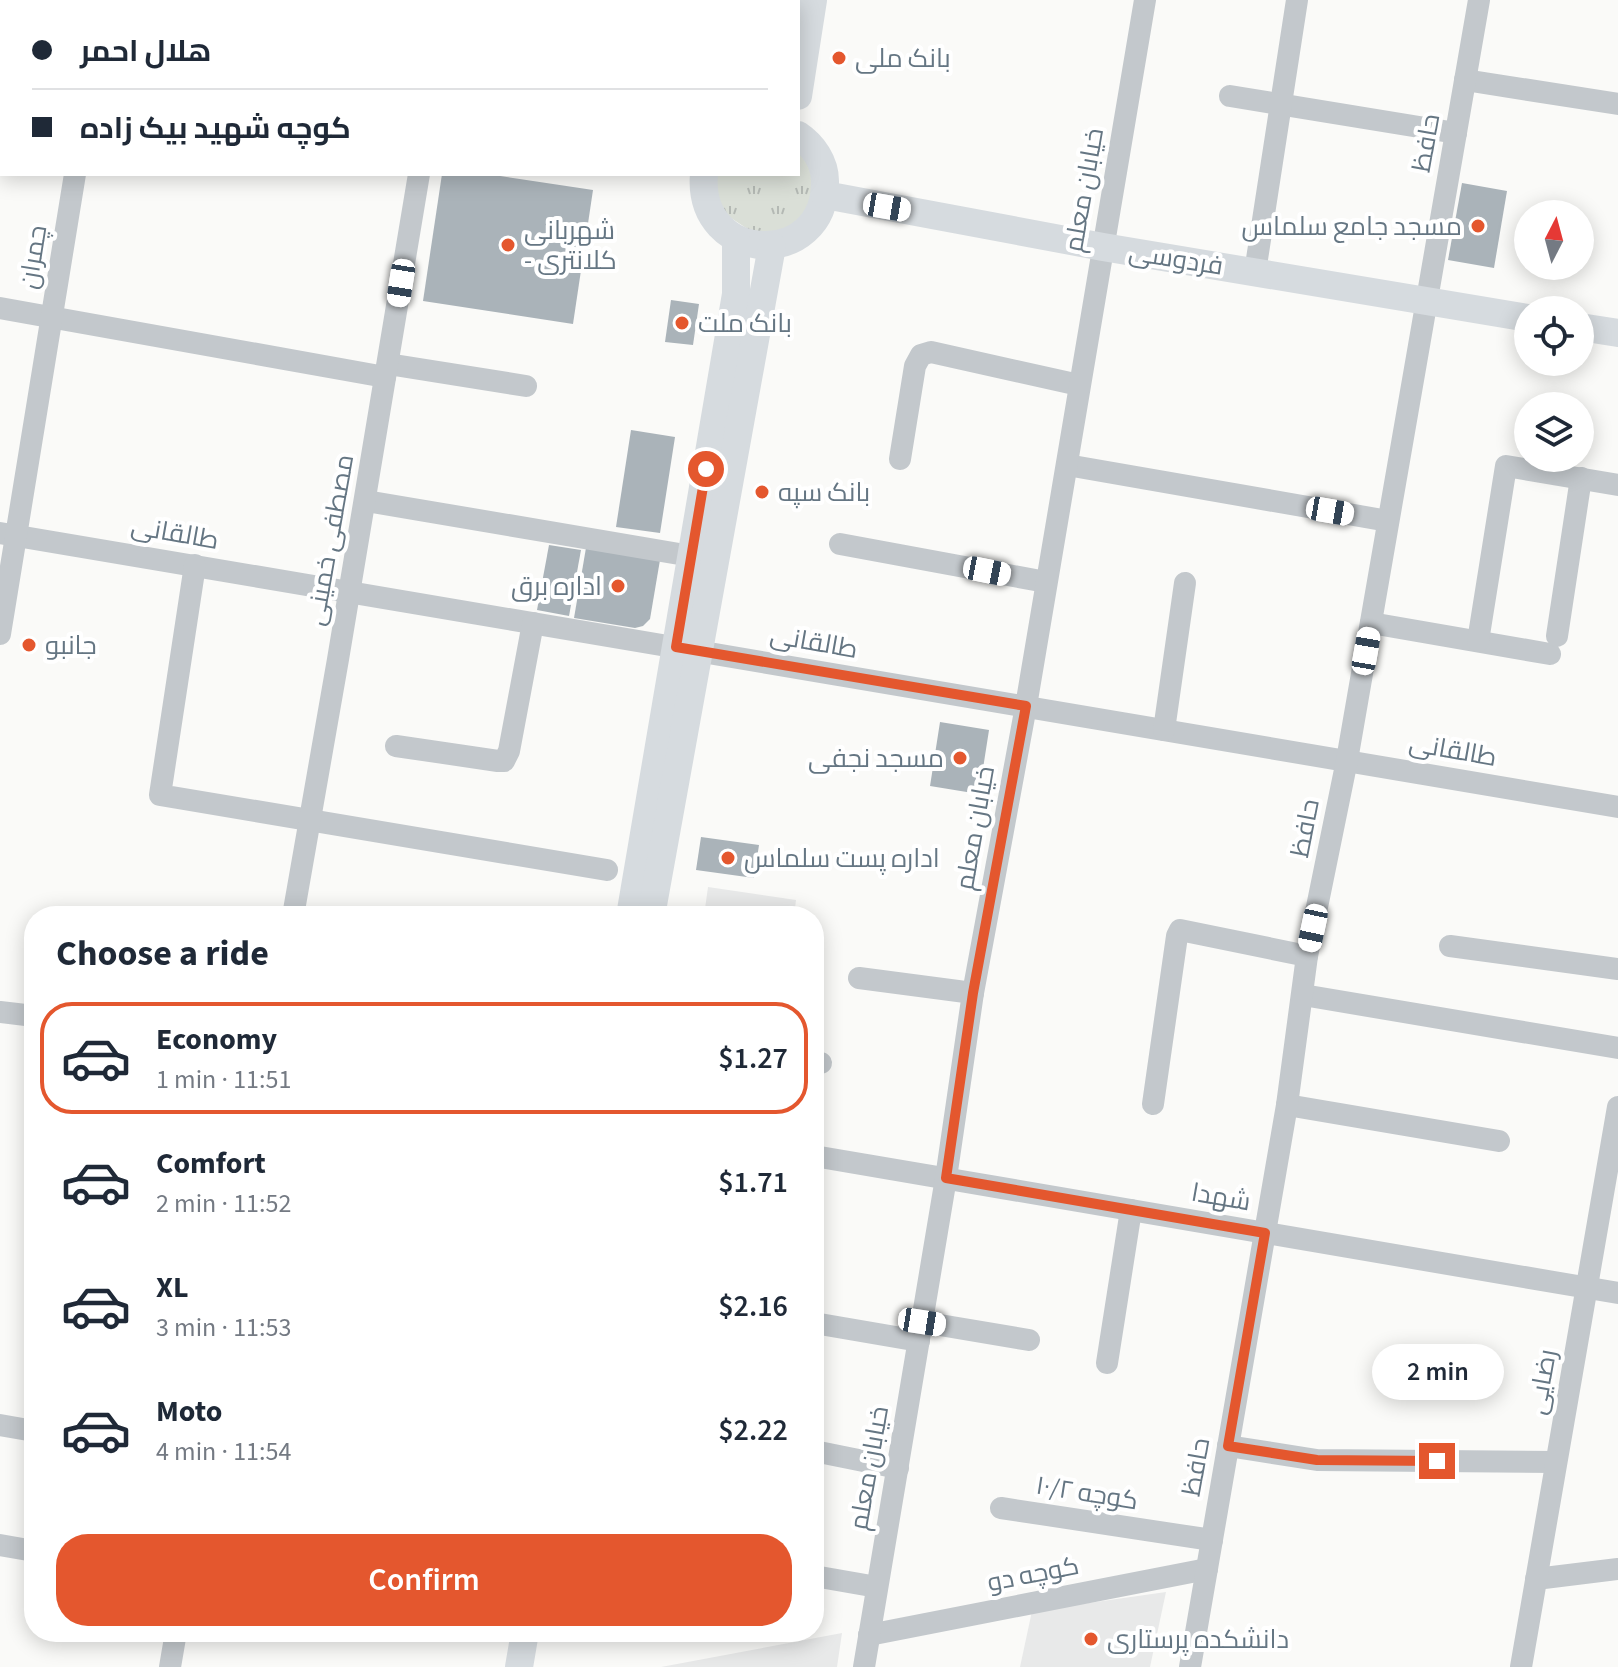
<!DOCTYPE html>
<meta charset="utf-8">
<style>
body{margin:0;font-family:"Source Sans 3",Cairo,sans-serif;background:#f2f2f3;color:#1f2937;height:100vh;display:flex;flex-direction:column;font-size:30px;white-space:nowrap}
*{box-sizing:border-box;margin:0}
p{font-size:26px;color:#747a83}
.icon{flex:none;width:44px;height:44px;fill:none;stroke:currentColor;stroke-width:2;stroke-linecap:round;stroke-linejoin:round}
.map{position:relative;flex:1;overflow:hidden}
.details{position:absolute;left:24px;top:906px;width:800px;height:736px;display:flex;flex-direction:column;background:#fff;border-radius:32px;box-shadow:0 4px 20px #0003}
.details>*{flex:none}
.hud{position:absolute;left:0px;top:0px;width:800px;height:176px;box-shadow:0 4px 20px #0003;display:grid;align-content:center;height:176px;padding:0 32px;background:#fff}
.needle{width:52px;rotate:6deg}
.tools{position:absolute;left:1514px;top:200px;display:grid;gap:16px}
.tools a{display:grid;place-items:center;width:80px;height:80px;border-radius:50%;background:#fff;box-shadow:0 4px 20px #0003;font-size:40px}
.end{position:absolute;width:36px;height:36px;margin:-18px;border:10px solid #e4572e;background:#fff;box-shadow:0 0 0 4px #fff}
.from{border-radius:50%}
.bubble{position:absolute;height:56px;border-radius:28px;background:#fff;box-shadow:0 4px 20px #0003;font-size:26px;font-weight:600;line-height:56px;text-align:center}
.car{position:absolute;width:24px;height:48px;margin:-24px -12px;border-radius:10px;box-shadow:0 0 6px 2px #0007;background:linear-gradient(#fff 24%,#345 0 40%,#fff 0 76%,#345 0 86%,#fff 0)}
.hud b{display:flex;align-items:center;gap:28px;height:76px;font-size:30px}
.hud b+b{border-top:2px solid #e0e1e3}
.hud i{width:20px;height:20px;background:#1f2937}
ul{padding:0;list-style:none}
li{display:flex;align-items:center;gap:24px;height:112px;margin:0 16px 12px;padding:0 16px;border:4px solid transparent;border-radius:32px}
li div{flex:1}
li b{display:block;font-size:30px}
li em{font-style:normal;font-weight:600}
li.active{border-color:#e4572e}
li>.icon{width:72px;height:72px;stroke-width:1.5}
h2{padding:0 32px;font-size:36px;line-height:96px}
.button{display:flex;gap:16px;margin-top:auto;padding:16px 32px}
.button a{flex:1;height:92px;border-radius:32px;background:#e4572e;color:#fff;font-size:32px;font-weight:600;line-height:92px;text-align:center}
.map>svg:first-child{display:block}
.built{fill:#e8e9e9}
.grass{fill:url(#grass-tufts)}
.building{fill:#aab3b9}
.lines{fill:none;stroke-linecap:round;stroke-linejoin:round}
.minor{stroke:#c3c8cc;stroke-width:22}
.major{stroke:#d6dbdf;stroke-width:28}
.route{stroke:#e4572e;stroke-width:10}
.poi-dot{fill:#e4572e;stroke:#fff;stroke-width:3}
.labels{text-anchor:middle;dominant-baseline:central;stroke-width:8;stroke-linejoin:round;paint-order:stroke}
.poi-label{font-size:26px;fill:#657683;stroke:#fff;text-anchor:start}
.street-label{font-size:26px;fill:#657683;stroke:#fff}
</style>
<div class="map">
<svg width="1618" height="1667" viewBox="0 0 1618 1667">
<defs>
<pattern id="grass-tufts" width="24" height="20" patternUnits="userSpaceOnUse" patternTransform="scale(2)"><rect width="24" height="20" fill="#dadfd7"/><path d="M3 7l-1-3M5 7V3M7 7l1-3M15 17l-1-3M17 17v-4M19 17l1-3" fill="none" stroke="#b4b9b4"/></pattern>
</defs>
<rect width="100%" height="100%" fill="#fafaf8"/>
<!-- built -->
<g class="built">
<path d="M708 887 796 900 794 916H704Z"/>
<path d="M1166 1592 1150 1667H1020L1032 1611Z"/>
<path d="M842 1633 837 1667H661Z"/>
</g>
<!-- grass -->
<path class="grass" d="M798 145 814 166 815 201 793 229 758 236 719 210 714 174H798Z"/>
<!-- building -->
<g class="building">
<path d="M442 174H487L593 190 573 324 423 301Z"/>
<path d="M1462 183 1507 191 1494 268 1448 260Z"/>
<path d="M671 300 699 304 693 345 665 342Z"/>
<path d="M631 430 675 437 660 533 616 527Z"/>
<path d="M587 542 661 554 650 619 643 626 635 628 574 618Z"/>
<path d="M549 545 581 550 569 616 537 610Z"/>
<path d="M940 722 989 730 979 794 930 786Z"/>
<path d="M701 837 759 845 754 878 696 870Z"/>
</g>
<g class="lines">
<!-- minor -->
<g class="minor">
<path d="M106 2V0"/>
<path d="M447 2 448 0"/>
<path d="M1465 80 1618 104"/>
<path d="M1230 96 1456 133"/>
<path d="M1255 272 1297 0"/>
<path d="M0 308 385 377"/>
<path d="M388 364 526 386"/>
<path d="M900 459 915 366 921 355 931 352 1079 385"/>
<path d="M1067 465 1388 521"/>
<path d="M366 501 691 556"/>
<path d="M0 533 1618 807"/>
<path d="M840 544 1046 582"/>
<path d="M195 565 160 795 607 870"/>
<path d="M1371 623 1550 654"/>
<path d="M0 634 75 174"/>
<path d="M1557 636 1581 478"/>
<path d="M1478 641 1506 466 1618 485"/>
<path d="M1164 730 1185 583"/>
<path d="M396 746 498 761H504L509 751 533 623"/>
<path d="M293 916C337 669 379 422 419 174"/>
<path d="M1450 946 1618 969"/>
<path d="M859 978 973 993"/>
<path d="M1303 995 1618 1048"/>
<path d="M0 1012 34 1016"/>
<path d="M814 1061 821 1063"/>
<path d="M1153 1104 1177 936 1180 930 1307 956"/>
<path d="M1287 1105 1499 1141"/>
<path d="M814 1156 1618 1293"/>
<path d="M922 1322 1029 1340"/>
<path d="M814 1323 919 1341"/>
<path d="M1107 1363 1131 1210"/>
<path d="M0 1425 34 1431"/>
<path d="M1228 1446 1317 1460 1556 1462"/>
<path d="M814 1451 898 1468"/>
<path d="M1001 1508 1212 1540"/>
<path d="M0 1545 34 1551"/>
<path d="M814 1576 877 1587"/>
<path d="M1536 1579 1618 1569"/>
<path d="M869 1635 1207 1569"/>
<path d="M170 1667 176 1632"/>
<path d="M864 1667 946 1178 973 993 1026 706 1145 0"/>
<path d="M1190 1667 1287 1105 1307 956 1347 760 1479 0"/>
<path d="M1521 1667 1618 1107"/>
</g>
<!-- major -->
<g class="major">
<path d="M784 2V0"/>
<path d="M0 56 2 57"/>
<path d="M798 96 813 0"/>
<path d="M704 174C696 264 826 271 825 181 825 162 813 145 798 135"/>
<path d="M825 195 1103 247 1528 318"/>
<path d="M1580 327 1618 333"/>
<path d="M630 916 736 294V239"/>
<path d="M651 916 772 246"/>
<path d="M519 1667 525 1632"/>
</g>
</g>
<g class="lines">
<!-- route -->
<path class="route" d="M706 469 676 647 1026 706 973 993 946 1178 1265 1233 1228 1446 1317 1460 1437 1461"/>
</g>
<!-- markers -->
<g class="poi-dot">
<circle cx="839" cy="58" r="8"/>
<circle cx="1478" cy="226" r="8"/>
<circle cx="508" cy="245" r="8"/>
<circle cx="682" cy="323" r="8"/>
<circle cx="762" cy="492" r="8"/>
<circle cx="618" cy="586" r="8"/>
<circle cx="29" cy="645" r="8"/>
<circle cx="960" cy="758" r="8"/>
<circle cx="728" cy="858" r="8"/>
<circle cx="1091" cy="1639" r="8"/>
</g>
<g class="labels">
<!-- poi labels -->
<g class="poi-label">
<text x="855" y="58">بانک ملی</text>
<text x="1462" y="226" text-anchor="end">مسجد جامع سلماس</text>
<text x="524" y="230">شهربانی<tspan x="524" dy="30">- کلانتری</tspan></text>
<text x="698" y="323">بانک ملت</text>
<text x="778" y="492">بانک سپه</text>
<text x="602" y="586" text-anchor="end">اداره برق</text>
<text x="45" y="645">جانبو</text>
<text x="944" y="758" text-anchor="end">مسجد نجفی</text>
<text x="744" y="858">اداره پست سلماس</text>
<text x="1107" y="1639">دانشکده پرستاری</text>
</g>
<!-- street labels -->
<g class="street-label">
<text transform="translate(1426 143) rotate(-80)">حافظ</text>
<text transform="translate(1084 190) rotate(-80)">خیابان معلم</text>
<text transform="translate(33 257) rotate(-81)">چمران</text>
<text transform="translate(1176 259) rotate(9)">فردوسی</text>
<text transform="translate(175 533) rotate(10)">طالقانی</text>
<text transform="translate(330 540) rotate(-80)">مصطفی خمینی</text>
<text transform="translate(814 642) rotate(10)">طالقانی</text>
<text transform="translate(1453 750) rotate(10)">طالقانی</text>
<text transform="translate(975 828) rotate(-80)">خیابان معلم</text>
<text transform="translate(1305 828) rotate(-79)">حافظ</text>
<text transform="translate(1221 1197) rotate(10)">شهدا</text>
<text transform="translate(1542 1382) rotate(-80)">رضایی</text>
<text transform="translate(1196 1467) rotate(-80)">حافظ</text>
<text transform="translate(869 1468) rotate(-80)">خیابان معلم</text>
<text transform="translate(1087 1493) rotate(9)">کوچه ۱۰/۲</text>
<text transform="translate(1033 1574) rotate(-11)">کوچه دو</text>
</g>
</g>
</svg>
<div class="tools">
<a><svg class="needle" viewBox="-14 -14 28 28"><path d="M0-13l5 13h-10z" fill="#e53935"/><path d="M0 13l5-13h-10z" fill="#747a83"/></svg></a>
<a><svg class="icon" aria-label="locate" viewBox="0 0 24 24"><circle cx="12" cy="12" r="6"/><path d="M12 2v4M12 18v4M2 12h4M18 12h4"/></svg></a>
<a><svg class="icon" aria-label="layers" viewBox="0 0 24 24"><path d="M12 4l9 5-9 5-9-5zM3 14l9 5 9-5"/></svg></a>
</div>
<i class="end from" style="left:706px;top:469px"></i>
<i class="end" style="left:1437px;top:1461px"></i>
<div class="bubble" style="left:1372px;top:1344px;width:132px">2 min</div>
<i class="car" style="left:887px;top:207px;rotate:100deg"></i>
<i class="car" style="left:401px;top:283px;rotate:189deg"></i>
<i class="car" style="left:1330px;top:511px;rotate:100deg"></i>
<i class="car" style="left:987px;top:571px;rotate:101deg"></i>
<i class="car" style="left:1366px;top:651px;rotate:10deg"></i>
<i class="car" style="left:1313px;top:928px;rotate:192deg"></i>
<i class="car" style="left:922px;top:1322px;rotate:99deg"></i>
<div class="hud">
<b><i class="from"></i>هلال احمر</b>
<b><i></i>کوچه شهید بیک زاده</b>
</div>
<section class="details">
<h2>Choose a ride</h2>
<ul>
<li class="active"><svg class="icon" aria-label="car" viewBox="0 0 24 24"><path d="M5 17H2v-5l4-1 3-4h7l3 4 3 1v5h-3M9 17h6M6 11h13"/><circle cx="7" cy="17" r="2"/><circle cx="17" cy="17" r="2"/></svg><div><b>Economy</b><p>1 min · 11:51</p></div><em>$1.27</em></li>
<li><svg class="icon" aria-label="car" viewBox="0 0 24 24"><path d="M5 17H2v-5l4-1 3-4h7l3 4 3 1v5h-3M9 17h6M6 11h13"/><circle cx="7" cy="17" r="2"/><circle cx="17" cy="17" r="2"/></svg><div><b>Comfort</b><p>2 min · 11:52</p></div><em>$1.71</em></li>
<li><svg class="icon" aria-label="car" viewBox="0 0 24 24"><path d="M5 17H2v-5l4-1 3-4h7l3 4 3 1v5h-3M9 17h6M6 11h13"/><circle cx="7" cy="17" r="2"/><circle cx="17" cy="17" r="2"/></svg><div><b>XL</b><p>3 min · 11:53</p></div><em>$2.16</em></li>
<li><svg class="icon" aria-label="car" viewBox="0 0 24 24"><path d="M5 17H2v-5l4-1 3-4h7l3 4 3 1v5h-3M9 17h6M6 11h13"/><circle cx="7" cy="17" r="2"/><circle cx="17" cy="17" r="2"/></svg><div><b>Moto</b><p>4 min · 11:54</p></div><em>$2.22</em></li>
</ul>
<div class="button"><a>Confirm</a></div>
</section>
</div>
